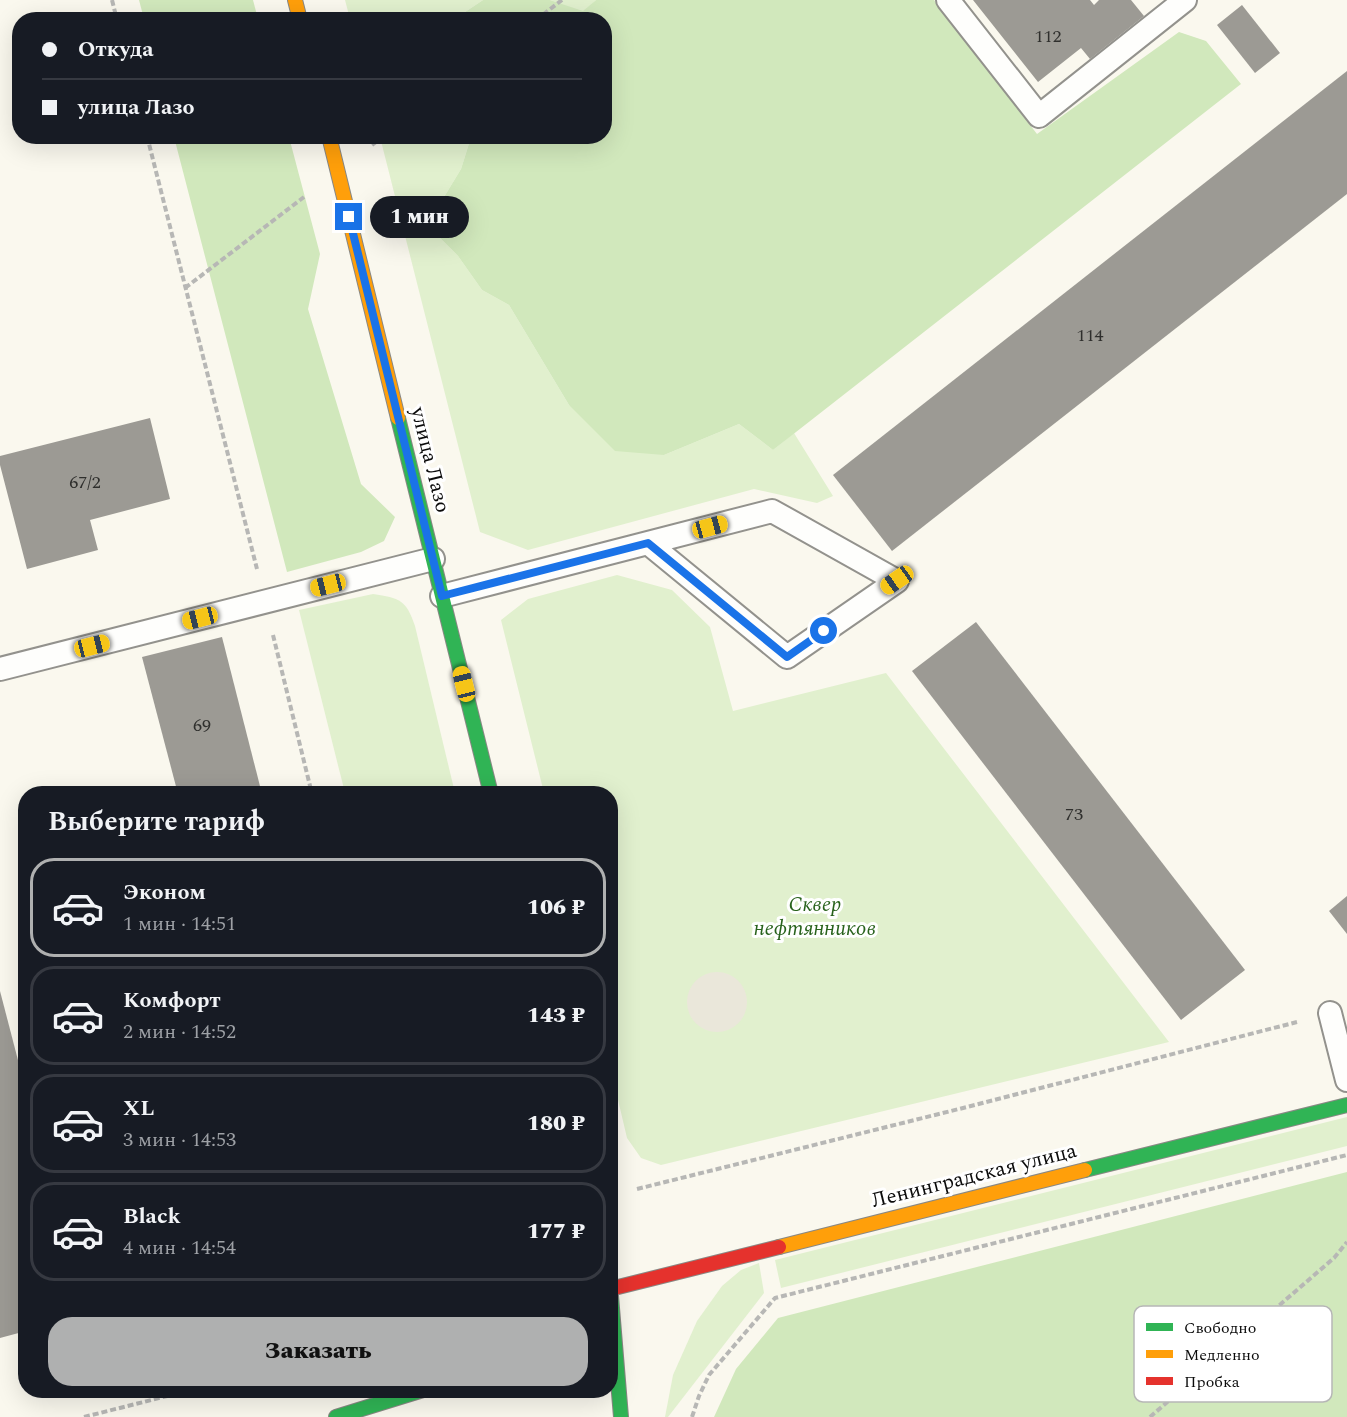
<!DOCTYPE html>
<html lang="ru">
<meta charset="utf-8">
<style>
body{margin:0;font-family:Spectral,serif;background:#242831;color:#f1f3f6;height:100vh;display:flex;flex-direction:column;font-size:22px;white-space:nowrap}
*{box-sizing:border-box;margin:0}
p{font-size:20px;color:#9ea1a6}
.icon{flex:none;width:33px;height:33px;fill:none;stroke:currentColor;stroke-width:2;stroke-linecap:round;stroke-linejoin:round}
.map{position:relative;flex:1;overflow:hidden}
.details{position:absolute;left:18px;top:786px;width:600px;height:612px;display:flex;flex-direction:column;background:#171b24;border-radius:24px;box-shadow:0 6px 24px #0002}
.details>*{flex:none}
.guide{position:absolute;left:12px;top:12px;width:600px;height:132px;border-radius:24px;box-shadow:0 6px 24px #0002;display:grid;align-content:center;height:132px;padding:0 30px;background:#171b24}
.end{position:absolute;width:27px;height:27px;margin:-14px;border:8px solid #1a73e8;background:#fff;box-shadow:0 0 0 3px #fff}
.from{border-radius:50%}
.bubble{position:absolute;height:42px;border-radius:21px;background:#171b24;box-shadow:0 6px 24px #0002;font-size:20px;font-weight:800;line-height:42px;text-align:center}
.car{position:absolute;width:18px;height:36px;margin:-18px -9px;border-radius:8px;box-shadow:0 0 4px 2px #0007;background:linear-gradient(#f5c518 24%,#345 0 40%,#f5c518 0 76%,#345 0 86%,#f5c518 0)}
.guide b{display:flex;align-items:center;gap:21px;height:57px;font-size:22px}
.guide b+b{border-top:2px solid #363941}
.guide i{width:15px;height:15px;background:#f1f3f6}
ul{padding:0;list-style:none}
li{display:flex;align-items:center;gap:18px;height:99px;margin:0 12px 9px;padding:0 18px;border:3px solid #363941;border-radius:24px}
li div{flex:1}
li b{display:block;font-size:22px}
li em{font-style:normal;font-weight:800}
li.current{border-color:#afb0b0}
li>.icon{width:54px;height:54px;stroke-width:1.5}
h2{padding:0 30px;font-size:27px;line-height:72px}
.primary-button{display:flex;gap:12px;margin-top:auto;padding:12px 30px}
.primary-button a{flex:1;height:69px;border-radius:24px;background:#afb0b0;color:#111;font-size:24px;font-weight:800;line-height:69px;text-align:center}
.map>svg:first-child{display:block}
.green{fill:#e1f0ce}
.forest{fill:#d1e8bc}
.plaza{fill:#eae7da}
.building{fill:#9c9a94}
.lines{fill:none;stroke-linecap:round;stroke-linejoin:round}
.lane-casing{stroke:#93928d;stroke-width:26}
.fast-casing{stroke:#898884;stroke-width:16}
.slow-casing{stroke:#898884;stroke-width:16}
.jam-casing{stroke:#898884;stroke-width:16}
.path{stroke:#b7b7b5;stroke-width:4;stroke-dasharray:6 3;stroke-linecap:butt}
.lane{stroke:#fefefc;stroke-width:22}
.fast{stroke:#30b455;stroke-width:14}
.slow{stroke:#ff9f0a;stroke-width:14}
.jam{stroke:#e5322d;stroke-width:14}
.route{stroke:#1a73e8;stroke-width:8}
.labels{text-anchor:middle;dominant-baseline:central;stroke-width:6;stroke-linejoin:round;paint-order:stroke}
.number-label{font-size:18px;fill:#2f2f2d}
.street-label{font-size:21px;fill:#0b0b0b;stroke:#fff}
.park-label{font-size:21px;font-style:italic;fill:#28621c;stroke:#fff}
.key{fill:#fff;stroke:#b6b6b6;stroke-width:1.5}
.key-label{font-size:16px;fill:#0b0b0b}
</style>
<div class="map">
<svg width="1347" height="1417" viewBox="0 0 1347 1417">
<rect width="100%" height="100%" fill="#faf8ee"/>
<!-- green -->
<g class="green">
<path d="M345 0H483L459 16 460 20 350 19Z"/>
<path d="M550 0H596L583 12Z"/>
<path d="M380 137H471L461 169 427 225 458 256 482 290 509 305 569 405 664 455 739 424 773 450 794 433 833 496 817 503 754 489 528 550 480 532Z"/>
<path d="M617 575 672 590 710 627 733 711 886 673 1169 1042 661 1165 641 1158 627 1138 611 1070 610 794 544 793 501 620 528 599Z"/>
<path d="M373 594C400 598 406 600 415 626L455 793H345L299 610Z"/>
<path d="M1347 1117V1146L781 1288 775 1260Z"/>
<path d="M759 1263 764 1293 668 1417H665L673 1375 697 1321 722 1286 741 1270Z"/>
</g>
<!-- forest -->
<g class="forest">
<path d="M139 0H253L258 19H144Z"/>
<path d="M483 0H550L583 11 596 0H934L1037 134 1179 32 1206 41 1241 84 773 450 739 424 664 455 615 451 569 405 509 305 482 290 458 256 427 225 461 169 471 137 604 136V20L460 19 459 16Z"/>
<path d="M174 137H289L320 254 308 309 361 484 395 517 384 541 361 552 287 572Z"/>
<path d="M1347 1172V1417H714L736 1369 778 1318Z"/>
</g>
<!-- plaza -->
<circle class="plaza" cx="717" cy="1002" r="30"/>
<!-- building -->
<g class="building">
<path d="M973 0H1090L1094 5 1099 0H1131L1144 16 1090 59 1081 48 1038 82Z"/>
<path d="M1242 5 1280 53 1255 73 1217 25Z"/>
<path d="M1347 71V194L892 551 833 475Z"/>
<path d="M150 418 170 499 90 520 98 550 27 569 0 465V456Z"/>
<path d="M976 622 1245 970 1181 1020 912 671Z"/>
<path d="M222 637 262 794H178L142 657Z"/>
<path d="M1347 896V934L1329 911Z"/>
<path d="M0 991 26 1091V1331L0 1338Z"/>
</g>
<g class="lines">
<defs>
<g id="lane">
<path d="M948 0 1039 116 1185 0"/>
<path d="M442 596 772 511 897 581 787 657 648 543"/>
<path d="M0 669 433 559"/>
<path d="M1330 1013 1347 1080"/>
</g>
<g id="fast">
<path d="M398 418 491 794"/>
<path d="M1085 1170 1347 1105"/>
<path d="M610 1284 621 1417"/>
<path d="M336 1417 423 1390"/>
</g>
<g id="slow">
<path d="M295 0 300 20"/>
<path d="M329 136 398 418"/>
<path d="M779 1247 1085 1170"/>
</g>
<path id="jam" d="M610 1289 779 1247"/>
</defs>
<!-- lane casing -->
<use href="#lane" class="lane-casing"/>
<!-- fast casing -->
<use href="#fast" class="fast-casing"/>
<!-- slow casing -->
<use href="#slow" class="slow-casing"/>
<!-- jam casing -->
<use href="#jam" class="jam-casing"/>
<!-- path -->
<g class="path">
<path d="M112 0 117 20"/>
<path d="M536 20 562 0"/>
<path d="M147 136 257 569"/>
<path d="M372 145 384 136"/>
<path d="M185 288 304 197"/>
<path d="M273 635 312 794"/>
<path d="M637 1189 967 1107 1297 1022"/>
<path d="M84 1417 191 1390"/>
<path d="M692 1417 699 1396 709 1375 775 1298 1347 1155"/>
<path d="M1150 1417 1334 1258 1347 1242"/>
</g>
<!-- lane -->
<use href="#lane" class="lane"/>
<!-- fast -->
<use href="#fast" class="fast"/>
<!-- slow -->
<use href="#slow" class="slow"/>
<!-- jam -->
<use href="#jam" class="jam"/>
</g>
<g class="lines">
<!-- route -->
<path class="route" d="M349 217 442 596 648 543 787 657 824 631"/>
</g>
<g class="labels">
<!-- number labels -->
<g class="number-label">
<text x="1048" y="36">112</text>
<text x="1090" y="335">114</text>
<text x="85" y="482">67/2</text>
<text x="202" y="725">69</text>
<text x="1074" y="814">73</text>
</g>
<!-- street labels -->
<g class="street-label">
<text transform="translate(430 460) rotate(76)">улица Лазо</text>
<text transform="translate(974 1176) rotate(-14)">Ленинградская улица</text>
</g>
<!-- park labels -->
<g class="park-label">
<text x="815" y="905">Сквер<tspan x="815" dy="24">нефтянников</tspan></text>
</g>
</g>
<!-- legend -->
<rect x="1134" y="1306" width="198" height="96" rx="9" class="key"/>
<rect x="1146" y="1323" width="27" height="8" fill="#30b455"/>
<rect x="1146" y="1350" width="27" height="8" fill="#ff9f0a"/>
<rect x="1146" y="1377" width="27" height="8" fill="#e5322d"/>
<g class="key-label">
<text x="1184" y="1333">Свободно</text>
<text x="1184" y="1360">Медленно</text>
<text x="1184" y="1387">Пробка</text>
</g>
</svg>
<i class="end from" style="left:824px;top:631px"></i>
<i class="end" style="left:349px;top:217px"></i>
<div class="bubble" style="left:370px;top:196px;width:99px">1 мин</div>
<i class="car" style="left:710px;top:527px;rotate:75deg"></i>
<i class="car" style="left:897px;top:580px;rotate:235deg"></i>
<i class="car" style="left:328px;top:585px;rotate:256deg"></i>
<i class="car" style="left:200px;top:618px;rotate:256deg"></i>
<i class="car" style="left:92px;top:646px;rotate:76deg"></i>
<i class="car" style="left:464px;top:684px;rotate:346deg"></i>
<div class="guide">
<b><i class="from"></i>Откуда</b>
<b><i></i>улица Лазо</b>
</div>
<section class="details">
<h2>Выберите тариф</h2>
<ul>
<li class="current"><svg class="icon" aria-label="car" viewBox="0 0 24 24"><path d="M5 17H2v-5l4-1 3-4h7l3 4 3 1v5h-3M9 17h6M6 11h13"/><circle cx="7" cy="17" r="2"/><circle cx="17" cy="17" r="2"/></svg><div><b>Эконом</b><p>1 мин · 14:51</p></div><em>106 ₽</em></li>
<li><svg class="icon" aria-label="car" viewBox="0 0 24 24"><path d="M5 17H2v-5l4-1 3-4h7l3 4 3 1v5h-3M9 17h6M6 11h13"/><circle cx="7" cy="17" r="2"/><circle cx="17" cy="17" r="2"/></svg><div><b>Комфорт</b><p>2 мин · 14:52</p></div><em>143 ₽</em></li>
<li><svg class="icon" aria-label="car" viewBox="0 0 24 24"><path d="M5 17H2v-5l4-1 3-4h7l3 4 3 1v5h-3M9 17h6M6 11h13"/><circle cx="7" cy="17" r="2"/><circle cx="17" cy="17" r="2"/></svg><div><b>XL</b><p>3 мин · 14:53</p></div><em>180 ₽</em></li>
<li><svg class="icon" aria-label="car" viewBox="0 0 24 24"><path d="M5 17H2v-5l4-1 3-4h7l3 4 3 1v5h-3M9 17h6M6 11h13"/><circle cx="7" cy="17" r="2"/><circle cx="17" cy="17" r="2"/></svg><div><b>Black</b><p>4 мин · 14:54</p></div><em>177 ₽</em></li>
</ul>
<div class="primary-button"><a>Заказать</a></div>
</section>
</div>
